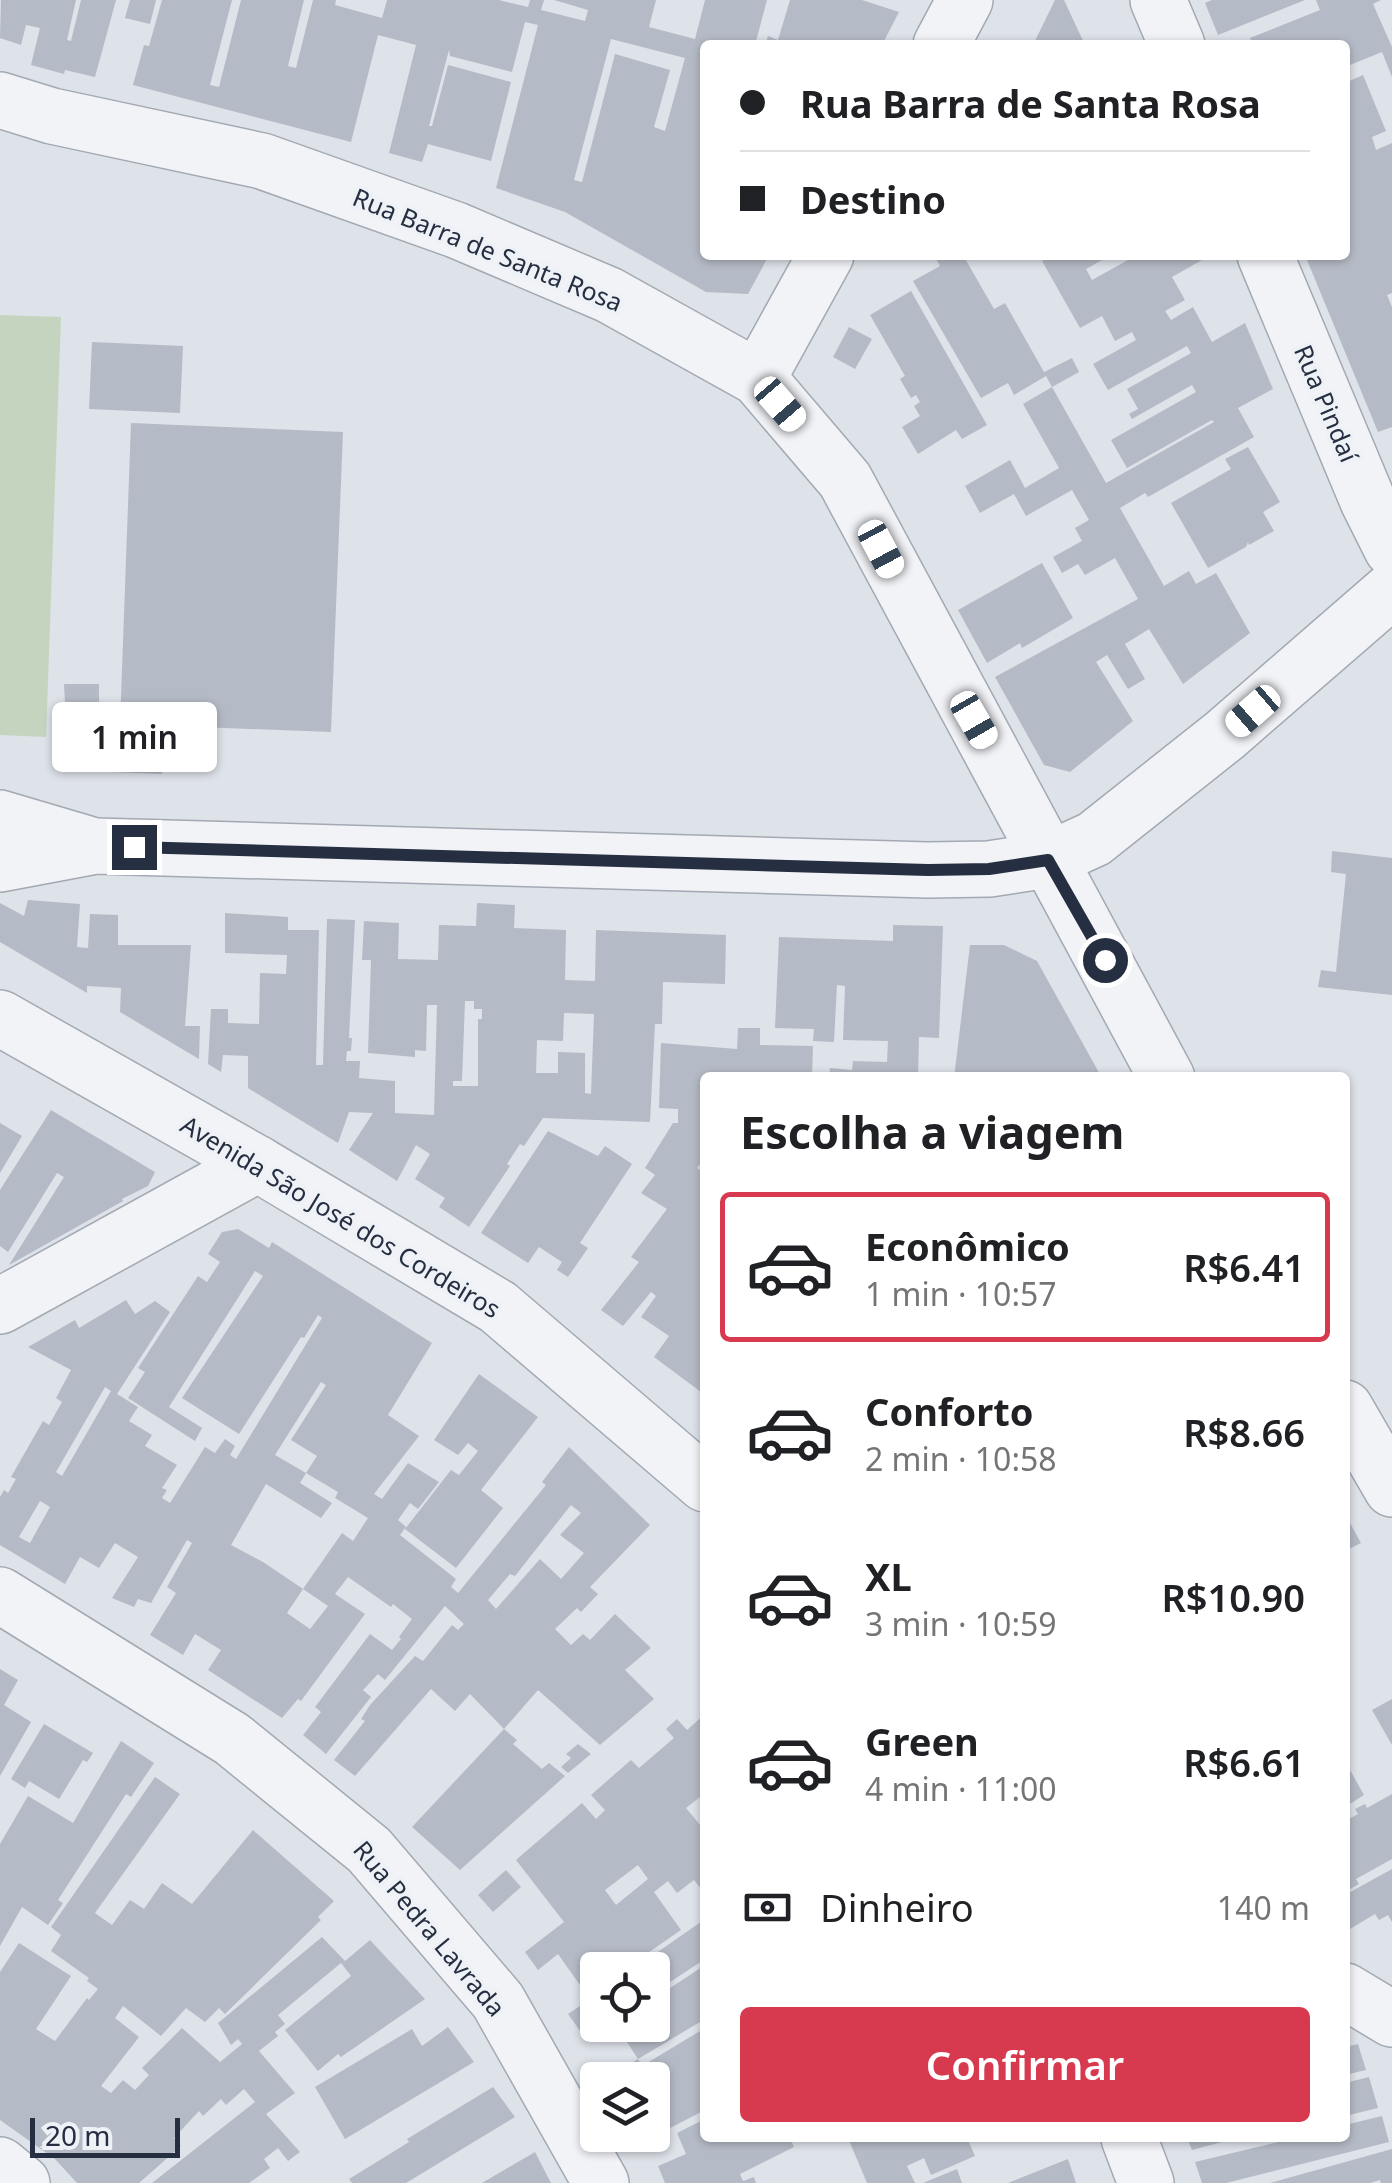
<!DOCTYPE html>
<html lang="pt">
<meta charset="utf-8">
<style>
body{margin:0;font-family:"Noto Sans",sans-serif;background:#f2f2f2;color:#202124;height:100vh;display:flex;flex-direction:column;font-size:38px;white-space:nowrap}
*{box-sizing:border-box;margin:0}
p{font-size:32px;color:#757577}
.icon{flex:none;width:55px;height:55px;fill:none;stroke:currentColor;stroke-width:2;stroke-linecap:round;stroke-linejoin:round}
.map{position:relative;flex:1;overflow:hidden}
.drawer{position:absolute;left:700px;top:1072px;width:650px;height:1070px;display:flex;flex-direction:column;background:#fff;border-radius:10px;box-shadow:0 2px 8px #0004}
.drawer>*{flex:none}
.banner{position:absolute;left:700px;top:40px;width:650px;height:220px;border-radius:10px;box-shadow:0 2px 8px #0004;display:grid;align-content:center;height:220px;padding:0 40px;background:#fff}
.fabs{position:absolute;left:580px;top:1952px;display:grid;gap:20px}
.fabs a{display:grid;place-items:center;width:90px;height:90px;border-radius:10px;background:#fff;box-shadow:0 2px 8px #0004;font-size:50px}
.scale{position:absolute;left:30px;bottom:25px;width:150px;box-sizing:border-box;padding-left:10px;border:5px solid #262f41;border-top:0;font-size:28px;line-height:35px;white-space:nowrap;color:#262f41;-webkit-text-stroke:8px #eef1f6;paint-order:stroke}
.end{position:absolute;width:45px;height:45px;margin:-22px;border:12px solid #262f41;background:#fff;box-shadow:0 0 0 5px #fff}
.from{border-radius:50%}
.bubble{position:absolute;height:70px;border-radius:10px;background:#fff;box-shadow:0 2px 8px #0004;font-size:32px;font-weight:600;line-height:70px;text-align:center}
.car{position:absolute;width:30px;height:60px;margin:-30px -15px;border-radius:12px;box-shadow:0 0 8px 2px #0007;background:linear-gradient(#fff 24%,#345 0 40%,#fff 0 76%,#345 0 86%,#fff 0)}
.banner b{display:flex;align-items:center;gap:35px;height:95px;font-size:38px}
.banner b+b{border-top:2px solid #e0e0e0}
.banner i{width:25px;height:25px;background:#202124}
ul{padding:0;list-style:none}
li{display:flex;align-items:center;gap:30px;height:150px;margin:0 20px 15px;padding:0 20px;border:5px solid transparent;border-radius:10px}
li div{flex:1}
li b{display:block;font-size:38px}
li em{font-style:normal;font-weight:600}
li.current{border-color:#d73a4e}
li>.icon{width:90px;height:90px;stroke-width:1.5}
h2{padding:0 40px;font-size:45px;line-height:120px}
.pay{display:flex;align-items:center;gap:25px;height:110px;padding:0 40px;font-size:38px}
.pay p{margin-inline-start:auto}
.action{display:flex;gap:20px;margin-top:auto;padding:20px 40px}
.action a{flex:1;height:115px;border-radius:10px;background:#d73a4e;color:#fff;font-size:40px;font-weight:600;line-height:115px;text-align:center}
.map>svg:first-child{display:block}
.green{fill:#c4d4bf}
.building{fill:#b5bbc6;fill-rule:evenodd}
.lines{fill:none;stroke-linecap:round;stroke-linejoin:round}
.minor-casing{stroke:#a3a9b3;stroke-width:58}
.minor{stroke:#f2f3f7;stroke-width:55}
.route{stroke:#262f41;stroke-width:12}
.labels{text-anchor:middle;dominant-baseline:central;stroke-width:8;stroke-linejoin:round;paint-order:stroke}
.street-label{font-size:25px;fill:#262f41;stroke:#eef1f6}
</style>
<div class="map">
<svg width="1392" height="2183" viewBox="0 0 1392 2183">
<rect width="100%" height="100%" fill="#dee2e9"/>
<!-- green -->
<path class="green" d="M0 315 61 317 46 737 0 735Z"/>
<!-- building -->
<g class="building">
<path d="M1 0H76L67 40 71 41 81 0H116L95 77 65 70 64 74 31 65 40 28 26 25 21 45 0 38Z"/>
<path d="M130 0H156L150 24 125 18Z"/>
<path d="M162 0H232L210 85 219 87 241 0H304L288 66 296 68 313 0H336L335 5 382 18 387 0H499L528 7 530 0H544L541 10 585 21 588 10 554 0H656L649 27 695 39 705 0H767L755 45H705V255L768 257 748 294 706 292 565 212 496 188 538 25 525 22 512 72 450 56 449 50 429 126H432L448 65 511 82 491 161 428 144 422 162 389 153 416 45 378 35 351 142 133 85 144 45 149 46ZM611 39 685 58 665 131 654 127 670 70 615 54 582 182 574 180Z"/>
<path d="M790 0H862L899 12 882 45H797L783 40 782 45H765L768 36 778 40Z"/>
<path d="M1055 0H1064L1085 45H1033Z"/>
<path d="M1212 0H1305L1218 35 1205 3Z"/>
<path d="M1316 0H1381L1373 4 1392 47V77L1382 52 1345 67V45H1253L1250 38 1320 10Z"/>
<path d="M1363 75 1386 131 1372 137 1376 150 1392 143V293L1387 295 1392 307V427L1378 432 1305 255H1345V230L1350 228 1348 222 1345 223V163L1348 161 1345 153V83Z"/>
<path d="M934 255H963L994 309 1005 303 1044 372 1072 358 1079 372 1052 387 1046 376 1014 395 1008 383 981 398 913 281 940 266Z"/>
<path d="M1054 255H1111L1086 269 1092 280 1137 255H1211L1172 277 1185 300 1165 311 1171 320 1193 307 1212 342 1245 323 1273 389 1238 408 1254 437 1148 497 1145 493 1120 508 1164 586 1189 571 1196 584 1216 573 1250 633 1183 684 1149 629 1125 644 1145 679 1128 689 1107 655 1096 662 1133 721 1070 772 1044 765 995 677 1138 599 1115 558 1085 575 1078 564 1062 573 1053 557 1082 541 1075 528 1089 520 1072 490 1026 516 1014 494 980 513 965 486 1010 460 1025 488 1059 468 1023 404 1052 387 1106 483 1214 422 1212 420 1127 468 1111 440 1196 392 1192 385 1132 419 1129 414 1138 409 1127 389 1191 353 1187 346 1108 390 1093 364 1136 340 1132 332 1115 341 1102 316 1080 328 1042 261Z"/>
<path d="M911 291 987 425 962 439 956 430 918 454 902 427 920 416 914 406 920 402 916 395 911 398 900 379 905 376 870 315Z"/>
<path d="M849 327 872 339 855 369 833 357Z"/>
<path d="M92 342 183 346 180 413 89 409Z"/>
<path d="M131 423 343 432 331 732 120 724Z"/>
<path d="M1248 447 1280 502 1263 512 1274 531 1249 545 1248 542 1246 547 1208 568 1171 503 1231 469 1225 459Z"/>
<path d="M1042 563 1073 618 1022 648 1020 643 987 663 958 610Z"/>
<path d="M64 684H99V705L65 704Z"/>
<path d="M62 754 163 756 162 774 61 770Z"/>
<path d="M1332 851 1392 858V995L1318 987 1321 970 1336 972 1346 874 1331 872Z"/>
<path d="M28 900 80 904 77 947 88 948 90 914 118 915V945H191L185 1026H200L199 1059 120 1012 121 988 87 986V993L0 942V903L24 916Z"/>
<path d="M477 903 515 905 514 928 566 930 565 980 595 981 596 930 726 935 725 984 663 982 662 1024H655L650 1122 543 1118 524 1146 520 1144 507 1164 510 1166 469 1227 439 1207 445 1198 415 1179 430 1154 416 1145 397 1181 349 1150 373 1113 349 1112 338 1143 248 1088V1056L223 1055 221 1072 208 1064 211 1009H228V1023L259 1024 260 973 286 974 287 955 225 953V913L288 917V930H319L316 1065H323L327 919 355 920 349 1038H352L351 1051H347L346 1061H360L359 1078 395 1081V1113L434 1115 437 1005H427L426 1051 415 1050V1057L368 1053 371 960H362L364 921 399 923 398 959 438 960 439 925 476 926ZM465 1001H474V1009H482V1019H478V1086H453V1081H462ZM564 1013 594 1014 591 1094 585 1093V1053L558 1052V1073H536L537 1040 563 1041Z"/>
<path d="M893 925 943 926 939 1038 919 1037 918 1078H829L830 1068 852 1070 853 1061 887 1062 888 1041 843 1040 845 986 837 985 834 1042 813 1041 814 1029 775 1028 779 937 893 941Z"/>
<path d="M970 945H1004L1037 961 1102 1078H954Z"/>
<path d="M738 1028H760V1045L813 1046 812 1078H756V1075L736 1074V1078H705V1124H701L705 1126V1157L697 1168 705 1173V1395L654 1357 669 1336 641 1317 656 1296 651 1292 623 1326 601 1310 639 1262 631 1257 667 1209 641 1193 655 1175 645 1168 673 1123H678V1109L659 1108 661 1043 737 1049Z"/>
<path d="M51 1110 155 1172 148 1186 122 1199 123 1201 9 1265 64 1177 57 1173 8 1252 0 1246V1190Z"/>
<path d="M0 1123 22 1136 0 1173Z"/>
<path d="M548 1131 598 1156 605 1146 632 1164 580 1243 588 1248 568 1277 557 1270 562 1262 539 1247 528 1263 481 1233Z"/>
<path d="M238 1229 269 1248 272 1242 432 1343 388 1415 419 1436 374 1494 382 1499 408 1463 439 1482 418 1509 410 1503 398 1520 406 1527 400 1535 456 1579 451 1587 458 1593 546 1485 542 1482 569 1447 650 1525 590 1587 598 1594 581 1612 577 1608 555 1629 571 1645 583 1634 590 1640 615 1614 651 1648 625 1670 654 1699 600 1745 538 1690 504 1729 470 1694 455 1711 431 1689 355 1776 334 1760 365 1721 361 1719 370 1705 415 1656 423 1661 452 1625 458 1630 464 1624 445 1606 385 1680 378 1674 363 1690 371 1697 326 1754 303 1735 321 1712 315 1707 370 1634 392 1650 401 1639 399 1637 412 1619 393 1604 391 1607 348 1577 335 1594 365 1614 301 1701 298 1699 282 1718 208 1670 221 1650 195 1634 183 1655 150 1635 176 1593 167 1587 192 1543 187 1540 151 1603 138 1599 134 1607 112 1598 138 1557 115 1543 99 1568 80 1557 65 1584 0 1545V1497L4 1490 8 1493 16 1479 11 1477 43 1421 49 1425 62 1402 56 1398 71 1370 28 1347 75 1320 79 1328 126 1300 135 1314 155 1301 170 1312 117 1394 138 1407 129 1421 152 1435 145 1446 177 1465 162 1488 167 1490 162 1498 170 1503 205 1447 215 1453 225 1439 235 1446 230 1455 236 1459 322 1318 318 1315 304 1338 301 1337 239 1434 182 1398 263 1276 255 1271 169 1407 202 1428 195 1441 128 1398 145 1372 138 1368 198 1276 207 1282 220 1262 208 1254 222 1232ZM321 1382 326 1385 291 1440 317 1456 306 1473 275 1455ZM105 1387 111 1391 62 1476 56 1472ZM306 1473 338 1492 335 1498 368 1518 353 1541 342 1533 303 1589 328 1606 310 1629 287 1613 303 1589 263 1562 231 1545 266 1484 321 1518 332 1503 300 1483ZM40 1501 50 1507 30 1543 19 1537ZM571 1505 581 1513 560 1535 584 1553 561 1579 540 1559 496 1609 488 1600 510 1574 515 1576Z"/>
<path d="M479 1374 538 1417 481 1490 503 1508 456 1568 405 1529 451 1470 459 1475 478 1451 468 1443 458 1455 434 1440Z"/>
<path d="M1345 1514 1361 1543 1345 1551Z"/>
<path d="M0 1669 18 1680 4 1705 31 1722 0 1776Z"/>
<path d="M1392 1699V1745L1372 1710Z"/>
<path d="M705 1714V1793L686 1808 705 1831V1894L694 1880 677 1893 668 1881 654 1892 681 1930 623 1970H598V1987L587 1995 558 1954 538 1970 525 1952 564 1922 516 1860 582 1803 596 1819 605 1810 591 1795 631 1760 639 1768 674 1738 666 1729 677 1719 687 1730ZM638 1865 648 1879 616 1905 605 1890Z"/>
<path d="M44 1724 93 1753 87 1762 83 1760 59 1799 29 1781 25 1788 11 1779Z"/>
<path d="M504 1729 517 1740 513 1744 542 1769 549 1763 565 1776 460 1870 412 1827Z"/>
<path d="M121 1741 154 1763 131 1797 126 1794 58 1900 63 1903 48 1925 22 1907 0 1946V1844L28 1796 73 1823Z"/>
<path d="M578 1744 591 1754 568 1773 561 1767 571 1758 566 1754Z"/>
<path d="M1345 1761 1364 1795 1345 1807Z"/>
<path d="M155 1777 180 1794 95 1913 112 1925 130 1900 144 1909 162 1883 192 1904 253 1830 334 1901 318 1917 321 1920 225 2014 219 2008 205 2022 186 2008 161 2036 123 2006 115 2018 139 2037 101 2086 111 2093 123 2080 135 2090 149 2075 142 2068 182 2028 220 2062 242 2044 238 2039 231 2045 218 2023 322 1937 345 1961 370 1940 425 1999 341 2057 338 2054 318 2071 285 2030 351 1976 341 1963 278 2015 285 2024 275 2032 278 2036 259 2051 295 2093 266 2114 300 2152 288 2161 278 2148 264 2159 270 2168 249 2183H152L255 2102 244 2089 226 2105 221 2099 203 2116 199 2111 174 2138 181 2146 139 2183H77L55 2159 0 2120V1972L19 1943 71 1976 36 2029 55 2041 87 1998 89 2000 98 1989 87 1981 89 1978 51 1951 61 1935 51 1927ZM69 2121 80 2130 63 2149 53 2140Z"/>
<path d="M1392 1794V1859L1356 1879 1359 1884 1345 1892V1821L1358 1814 1355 1809 1365 1804 1367 1808Z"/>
<path d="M1392 1869V1922L1388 1915 1379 1920 1375 1914 1345 1932V1895Z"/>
<path d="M506 1870 521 1887 493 1912 478 1895Z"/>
<path d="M705 1919V1959L652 1994V1970H632Z"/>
<path d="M705 1965V2019L638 2059 642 2066 705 2028V2110L645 2141 642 2135H652V2080H614L611 2076 638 2059 616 2025H652V2000Z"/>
<path d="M598 1994V2025H615L588 2042 568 2014Z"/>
<path d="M448 2027 474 2062 345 2139 315 2087 412 2029 422 2046Z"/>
<path d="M1358 2044 1366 2070 1345 2075V2047Z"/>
<path d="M1369 2077 1378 2108 1345 2116V2083Z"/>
<path d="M493 2087 515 2117 406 2183H352L349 2179 409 2142 407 2139Z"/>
<path d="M1382 2116 1389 2142 1226 2183H1202L1195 2162 1295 2138H1345V2125Z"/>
<path d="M705 2119V2138H790L794 2147 740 2174 743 2181 754 2177 756 2183H665L658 2166 686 2154 677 2133Z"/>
<path d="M848 2138H967L975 2156 931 2175 924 2158 907 2166 915 2183H867Z"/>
<path d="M1187 2138H1233V2139L1192 2150Z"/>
<path d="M1392 2149V2183H1381L1380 2180 1370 2183H1270Z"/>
<path d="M535 2152 551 2183H482Z"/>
<path d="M1068 2159 1076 2183H1008Z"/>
<path d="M957 2169 962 2183H923Z"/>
</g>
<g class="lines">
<defs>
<g id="minor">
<path d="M1158 0 1177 45"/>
<path d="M941 45 965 0"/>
<path d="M0 100 52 116 262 161 456 230 609 295 758 378 845 480 1167 1078"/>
<path d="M1265 255 1368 501 1392 549"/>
<path d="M758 378 826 255"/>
<path d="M0 818 88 844"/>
<path d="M0 864 96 846 928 870 989 869 1048 860 1094 839 1225 735 1392 590"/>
<path d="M0 1018 258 1164 498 1307 705 1484"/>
<path d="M0 1306 258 1164"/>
<path d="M1345 1408 1392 1489"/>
<path d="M0 1595 232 1739 369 1850 498 2001 601 2183"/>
<path d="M1345 1991 1392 2019"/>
<path d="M1129 2138 1146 2183"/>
<path d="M0 2165 22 2183"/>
</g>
</defs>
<!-- minor casing -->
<use href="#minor" class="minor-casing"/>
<!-- minor -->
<use href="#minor" class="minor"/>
</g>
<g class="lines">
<!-- route -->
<path class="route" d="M134 847 928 870 989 869 1048 860 1105 960"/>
</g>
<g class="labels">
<!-- street labels -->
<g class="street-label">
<text transform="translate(488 249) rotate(22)">Rua Barra de Santa Rosa</text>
<text transform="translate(1327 403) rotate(67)">Rua Pindaí</text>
<text transform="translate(341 1216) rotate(31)">Avenida São José dos Cordeiros</text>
<text transform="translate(430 1928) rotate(50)">Rua Pedra Lavrada</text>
</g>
</g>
</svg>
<div class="fabs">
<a><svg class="icon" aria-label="locate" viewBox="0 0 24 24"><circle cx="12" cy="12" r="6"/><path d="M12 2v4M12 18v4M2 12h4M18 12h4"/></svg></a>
<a><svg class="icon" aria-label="layers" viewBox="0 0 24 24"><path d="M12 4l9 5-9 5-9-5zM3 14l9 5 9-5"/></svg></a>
</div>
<div class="scale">20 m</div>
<i class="end from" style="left:1105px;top:960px"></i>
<i class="end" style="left:134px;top:847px"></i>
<div class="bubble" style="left:52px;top:702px;width:165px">1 min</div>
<i class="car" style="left:780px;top:404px;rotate:139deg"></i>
<i class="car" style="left:881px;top:549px;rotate:152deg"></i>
<i class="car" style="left:1253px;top:711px;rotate:229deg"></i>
<i class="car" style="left:974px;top:720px;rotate:150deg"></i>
<div class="banner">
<b><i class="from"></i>Rua Barra de Santa Rosa</b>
<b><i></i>Destino</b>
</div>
<section class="drawer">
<h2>Escolha a viagem</h2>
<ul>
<li class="current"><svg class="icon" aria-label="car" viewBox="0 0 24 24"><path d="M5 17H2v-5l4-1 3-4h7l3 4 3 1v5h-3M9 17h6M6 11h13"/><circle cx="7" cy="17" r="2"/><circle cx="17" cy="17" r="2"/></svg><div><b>Econômico</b><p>1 min · 10:57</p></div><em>R$6.41</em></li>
<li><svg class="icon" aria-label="car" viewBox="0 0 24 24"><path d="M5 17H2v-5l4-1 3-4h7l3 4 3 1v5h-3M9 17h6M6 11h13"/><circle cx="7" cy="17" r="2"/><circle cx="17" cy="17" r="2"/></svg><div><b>Conforto</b><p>2 min · 10:58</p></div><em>R$8.66</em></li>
<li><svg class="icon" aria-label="car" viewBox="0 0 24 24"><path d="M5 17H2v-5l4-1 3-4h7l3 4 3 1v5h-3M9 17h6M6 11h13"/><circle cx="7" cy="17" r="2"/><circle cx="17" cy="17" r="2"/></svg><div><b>XL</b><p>3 min · 10:59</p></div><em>R$10.90</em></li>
<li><svg class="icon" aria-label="car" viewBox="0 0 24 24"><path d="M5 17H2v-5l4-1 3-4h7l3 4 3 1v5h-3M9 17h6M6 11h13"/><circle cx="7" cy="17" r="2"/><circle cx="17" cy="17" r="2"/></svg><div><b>Green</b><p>4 min · 11:00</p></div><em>R$6.61</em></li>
</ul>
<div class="pay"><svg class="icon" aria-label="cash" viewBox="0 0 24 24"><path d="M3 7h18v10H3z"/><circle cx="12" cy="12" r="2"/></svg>Dinheiro<p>140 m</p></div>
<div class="action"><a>Confirmar</a></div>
</section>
</div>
